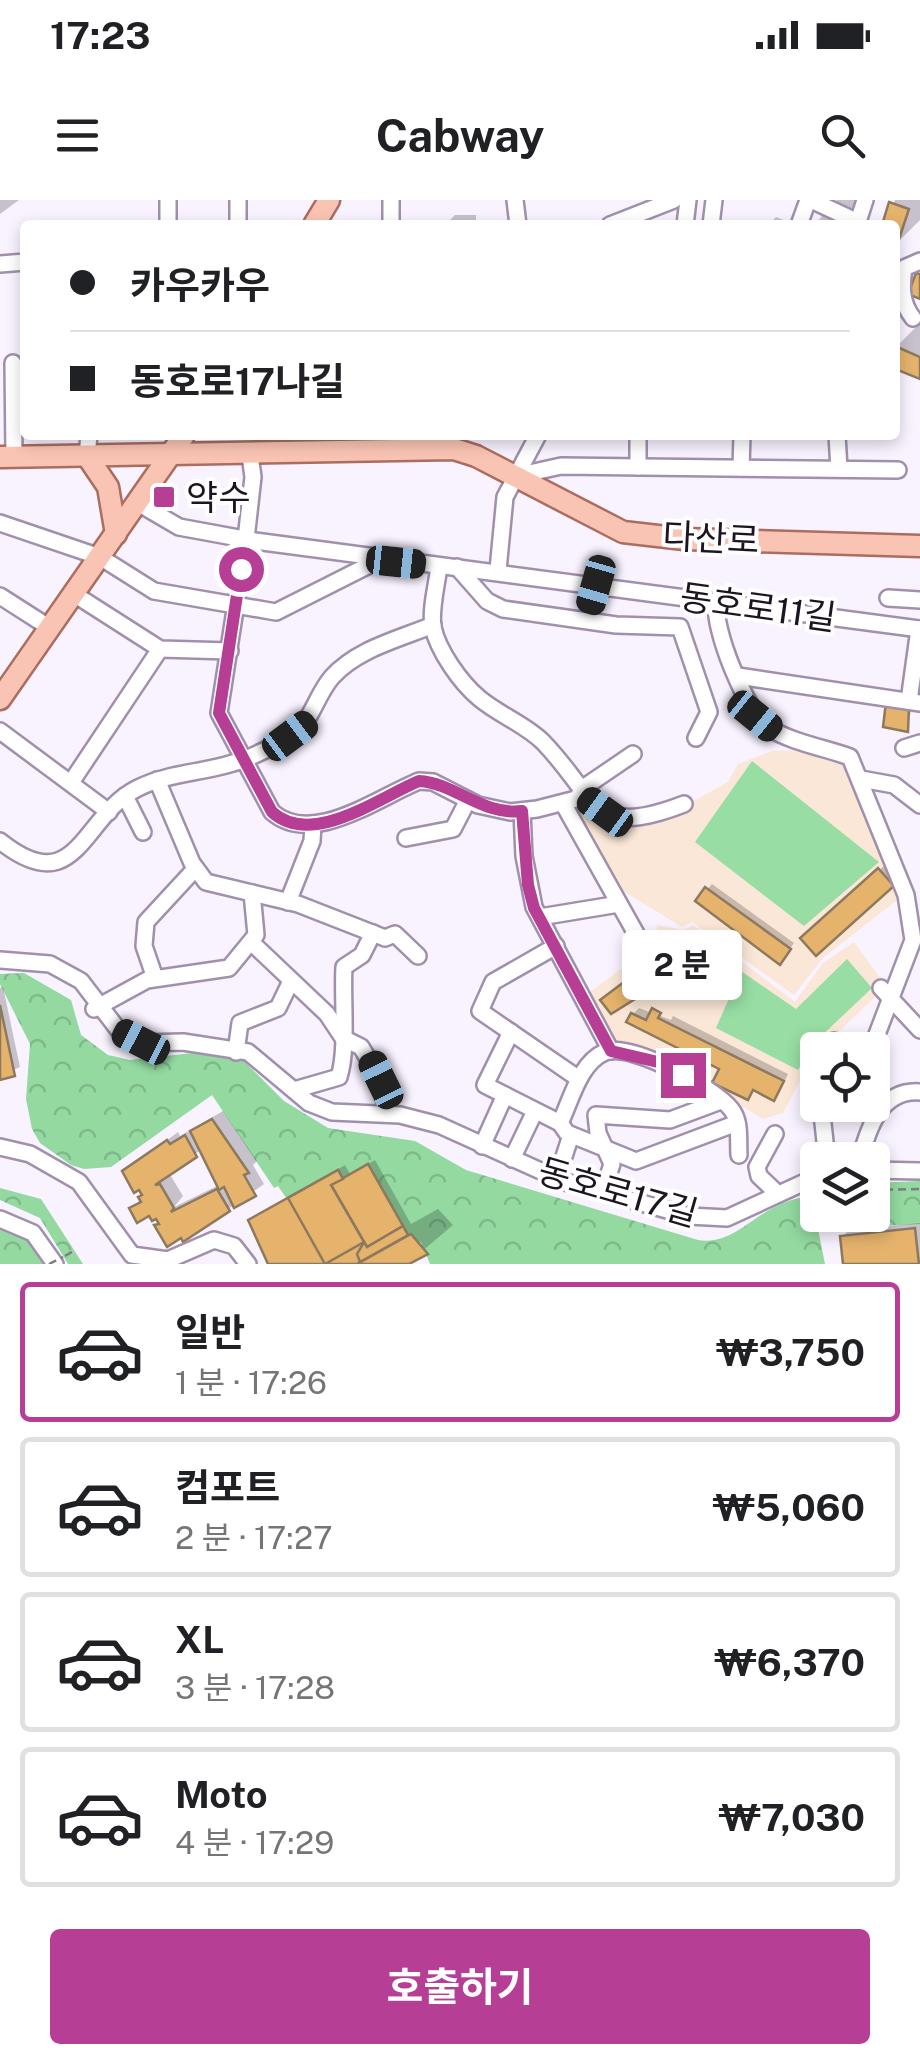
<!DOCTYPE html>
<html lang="ko">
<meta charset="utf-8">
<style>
body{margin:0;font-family:"Public Sans","Noto Sans KR",sans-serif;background:#f6f6f6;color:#202124;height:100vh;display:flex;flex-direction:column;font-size:38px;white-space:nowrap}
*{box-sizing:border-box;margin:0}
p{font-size:32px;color:#757577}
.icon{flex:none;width:55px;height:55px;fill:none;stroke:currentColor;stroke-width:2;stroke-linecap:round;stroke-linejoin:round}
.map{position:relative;height:1064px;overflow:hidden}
.details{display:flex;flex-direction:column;background:#fff;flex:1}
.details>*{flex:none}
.hud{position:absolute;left:20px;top:20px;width:880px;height:220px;border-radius:10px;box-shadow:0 5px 15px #0003;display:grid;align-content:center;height:220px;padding:0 50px;background:#fff}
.fabs{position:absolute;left:800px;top:832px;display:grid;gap:20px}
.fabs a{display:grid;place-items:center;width:90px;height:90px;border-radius:10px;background:#fff;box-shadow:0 5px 15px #0003;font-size:50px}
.end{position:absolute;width:45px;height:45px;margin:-22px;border:12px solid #b63e94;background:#fff;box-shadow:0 0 0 5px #fff}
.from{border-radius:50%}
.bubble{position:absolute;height:70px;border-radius:10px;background:#fff;box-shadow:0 5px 15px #0003;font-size:32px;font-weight:700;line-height:70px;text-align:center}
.car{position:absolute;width:30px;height:60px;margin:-30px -15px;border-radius:12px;box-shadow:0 0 8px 2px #0007;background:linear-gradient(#222 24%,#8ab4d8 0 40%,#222 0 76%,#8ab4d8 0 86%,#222 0)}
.hud b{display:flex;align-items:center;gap:35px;height:95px;font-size:38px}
.hud b+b{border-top:2px solid #e0e0e0}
.hud i{width:25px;height:25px;background:#202124}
ul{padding:18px 0 0;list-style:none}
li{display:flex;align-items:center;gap:30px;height:140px;margin:0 20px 15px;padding:0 30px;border:5px solid #e0e0e0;border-radius:10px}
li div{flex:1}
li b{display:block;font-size:38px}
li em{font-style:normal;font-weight:700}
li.selected{border-color:#b63e94}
li>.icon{width:90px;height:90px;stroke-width:1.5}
.action{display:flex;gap:20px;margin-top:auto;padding:20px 50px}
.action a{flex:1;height:115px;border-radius:10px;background:#b63e94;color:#fff;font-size:40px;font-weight:700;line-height:115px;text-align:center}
.status{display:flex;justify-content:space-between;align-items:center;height:70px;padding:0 50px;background:#fff;direction:ltr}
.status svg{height:28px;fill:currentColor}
header{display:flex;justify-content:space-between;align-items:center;height:130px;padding:0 50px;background:#fff;font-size:45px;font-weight:700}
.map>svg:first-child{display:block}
.education{fill:#fae7d7}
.forest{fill:url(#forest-crowns)}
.pitch{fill:#98dda4}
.shadow{fill:#0003;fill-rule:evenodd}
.building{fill:#e5b36c;stroke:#8d795e;stroke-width:2.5}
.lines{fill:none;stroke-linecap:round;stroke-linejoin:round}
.minor-casing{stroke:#a090ad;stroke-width:20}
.major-casing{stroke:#aa6d60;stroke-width:25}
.path{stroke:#827b87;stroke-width:2.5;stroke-dasharray:8 5;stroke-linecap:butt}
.minor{stroke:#fff;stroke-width:15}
.major{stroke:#fac4b4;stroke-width:20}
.path-bridge{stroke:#827b87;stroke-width:2.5;stroke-dasharray:8 5;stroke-linecap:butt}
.route{stroke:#b63e94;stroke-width:12}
.poi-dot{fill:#b63e94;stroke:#fff;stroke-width:4}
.labels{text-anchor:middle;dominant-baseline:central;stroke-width:8;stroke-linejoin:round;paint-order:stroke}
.poi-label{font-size:35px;fill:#1c1521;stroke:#fff;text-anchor:start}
.street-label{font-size:35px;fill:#1c1521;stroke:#fff}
</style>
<div class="status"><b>17:23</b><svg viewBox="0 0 49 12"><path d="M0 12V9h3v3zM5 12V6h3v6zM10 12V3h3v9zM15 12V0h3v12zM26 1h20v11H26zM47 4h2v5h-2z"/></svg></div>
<header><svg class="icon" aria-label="menu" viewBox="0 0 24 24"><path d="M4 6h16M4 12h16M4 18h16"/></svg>Cabway<svg class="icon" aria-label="search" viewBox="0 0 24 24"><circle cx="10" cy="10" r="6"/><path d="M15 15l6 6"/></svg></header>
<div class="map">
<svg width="920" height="1064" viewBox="0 0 920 1064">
<defs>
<pattern id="forest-crowns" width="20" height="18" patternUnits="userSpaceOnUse" patternTransform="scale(2.5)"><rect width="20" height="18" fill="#93d9a0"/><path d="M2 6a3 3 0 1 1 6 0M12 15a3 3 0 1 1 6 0" fill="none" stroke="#7eb98a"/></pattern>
</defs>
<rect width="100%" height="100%" fill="#f9f2ff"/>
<!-- education -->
<g class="education">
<path d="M808 550 844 560 861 611 901 697 823 758 794 795 692 722 682 727 615 686 570 608 581 601 610 621 624 625 656 622 728 582 738 564 772 551Z"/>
<path d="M657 725 684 730 693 725 795 802 823 763 854 742 881 779 876 796 813 856 783 913 763 919 684 871 616 845 586 795 656 743Z"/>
</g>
<!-- forest -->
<g class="forest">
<path d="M24 773 71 800 81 835 108 855 130 860 192 853 243 860 284 901 328 928 415 941 466 970 698 1040C728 1045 747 1022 771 1009 786 1000 801 998 817 993L818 1015H872L873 983 920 981V1024L818 1029 825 1064H430L421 1042 417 1044 408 1035 368 965 343 979 337 970 287 999 278 986 274 988 212 895 111 967 84 969 71 965 40 943 32 929 26 899 30 844 0 784V774Z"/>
<path d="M0 988 41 999 83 1064H68L40 1018 0 1000Z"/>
<path d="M0 1025 31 1040 48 1064H0Z"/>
</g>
<!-- pitch -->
<g class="pitch">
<path d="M752 561 879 662 804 726 695 642Z"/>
<path d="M847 759 872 788 816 841 798 870 716 828 741 771 796 809Z"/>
</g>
<!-- shadow -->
<g class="shadow">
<path d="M0 0H19L0 14Z"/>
<path d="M837 0H856L847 25H814Z"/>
<path d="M895 0H920V20L895 45V25H885Z"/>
<path d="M455 15H476V25H445Z"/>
<path d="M776 17 796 25H769Z"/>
<path d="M920 123V176L895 166 896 147Z"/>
<path d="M913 502 907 529 886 525Z"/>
<path d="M884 666 897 680 816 753 803 738Z"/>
<path d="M712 684 794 743 784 757 698 700Z"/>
<path d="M665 752 674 764 670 769 608 796Z"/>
<path d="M3 787 20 867 0 876V788Z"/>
<path d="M639 808 671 820 673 816 788 874 780 891 774 897 755 888 747 897 723 868 633 814Z"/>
<path d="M223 911 257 961 253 965 264 984 228 1009 157 1025 159 1014 132 1009 145 994 126 971 178 932 180 936ZM202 949 219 985 174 1007 183 996 169 973Z"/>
<path d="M375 960 411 1024 438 1009 453 1025 407 1064H271L251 1020 345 965 350 974Z"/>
<path d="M920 1023V1064H845L842 1037 849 1030Z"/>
</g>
<!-- building -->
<g class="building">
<path d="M889 2 909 9 896 48 895 25H882Z"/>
<path d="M916 73 920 74V99L908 94Z"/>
<path d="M895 146 920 157V179L895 169Z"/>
<path d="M886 502 909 506 908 532 883 527Z"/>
<path d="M878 668 894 686 816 756 800 738Z"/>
<path d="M705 687 791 749 780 765 695 701Z"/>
<path d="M660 755 672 770 664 776 667 779 611 814 600 800Z"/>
<path d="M0 805 15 876 0 880Z"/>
<path d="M652 808 661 813 658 818 784 881 774 901 753 890 748 900 712 883 719 869 626 822 631 813 646 820Z"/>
<path d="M212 919 249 973 244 975 256 996 234 1008 224 987 219 990 190 931Z"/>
<path d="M185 935 197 957 155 985 160 984 174 1008 171 1012 217 989 230 1011 183 1042 181 1038 167 1047 154 1025 159 1024 156 1019 152 1021 149 1016 137 1023 129 1008 141 1002 138 997 142 995 139 990 134 993 122 971 167 940 170 944Z"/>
<path d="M368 964 408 1035 357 1064H268L248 1020 338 970 343 979Z"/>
<path d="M368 964 403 1026 367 1047 331 985Z"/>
<path d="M338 970 343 979 331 985 364 1042 325 1064 288 998Z"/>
<path d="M403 1026 408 1035 360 1062 357 1054 364 1042 367 1047Z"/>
<path d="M915 1028 919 1064H843L840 1036Z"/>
<path d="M411 1034 428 1054 409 1064H357Z"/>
</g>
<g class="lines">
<defs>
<g id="minor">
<path d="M168 0V25"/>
<path d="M515 0 518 25"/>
<path d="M811 0 858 22"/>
<path d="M238 25V0"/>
<path d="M391 25V0"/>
<path d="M610 25 674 0"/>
<path d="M685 25 688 0"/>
<path d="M711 25 714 0"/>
<path d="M799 25 808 0"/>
<path d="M857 25 865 0"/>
<path d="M0 64 25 62"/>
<path d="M913 118C901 103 901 86 904 68L920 61"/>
<path d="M13 163 14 257"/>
<path d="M638 235V267"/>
<path d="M837 235 839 269"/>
<path d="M250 255 253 277 246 339 219 513 272 612C312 647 377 598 419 581L433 582 478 605 510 612 537 609 576 599 586 586 633 554"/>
<path d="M87 256 89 235"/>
<path d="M741 268 742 235"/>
<path d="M516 276 561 266 898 270"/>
<path d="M138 303 179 327 255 341 920 429"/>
<path d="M0 323 100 357 154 391 276 412 383 358"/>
<path d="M439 366C437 384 430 410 433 427 438 451 461 483 479 498 499 515 525 524 543 542 598 599 591 640 684 604"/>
<path d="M457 367 487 401 503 409 616 425 680 427 709 512 696 538"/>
<path d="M498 370 505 297 538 235"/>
<path d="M74 394 160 449 230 451"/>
<path d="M0 396 50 428"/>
<path d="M888 398 920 400"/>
<path d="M717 401C711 426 747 514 769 528 791 542 825 548 850 557L906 695 913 740 871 850"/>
<path d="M738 476 920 503"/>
<path d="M909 501 919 429"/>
<path d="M0 531 109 612"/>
<path d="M904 548 920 543"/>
<path d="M861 579 894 585 920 605"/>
<path d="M157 580 192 663 206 682 298 704 385 738 395 734 418 756"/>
<path d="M72 581 160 449"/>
<path d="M125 596 143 632"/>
<path d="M564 605 644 748"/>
<path d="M522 611 524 656 534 707 611 851"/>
<path d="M406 638 453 629 468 600"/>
<path d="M0 641C78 703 81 616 138 588 168 573 201 573 233 563 251 558 272 547 288 537 313 523 314 498 332 477 357 449 399 439 433 425"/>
<path d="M288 702 312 641 313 624"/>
<path d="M540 717 619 704"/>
<path d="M251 742 327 814 343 838 361 847 381 880 387 914"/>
<path d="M556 746 493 782 480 811 579 879"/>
<path d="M0 760 50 764 81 781 120 832 141 843 183 842 248 852 309 903 332 912 400 915 439 925 565 982 689 1016 727 1018 818 976"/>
<path d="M155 778 144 746 146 722 195 669"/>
<path d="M881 788 920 830"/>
<path d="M94 809 147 780 229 768 256 735 252 693"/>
<path d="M511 832 485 885 560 923 567 933 636 961 737 923"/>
<path d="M825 850 834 841"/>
<path d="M236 852 240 823 278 808 291 781"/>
<path d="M818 863V870"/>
<path d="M294 890 339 877C348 849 342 799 344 767L362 755 373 733"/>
<path d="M821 905 827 960"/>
<path d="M560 923C571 901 579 863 605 852 632 842 714 888 731 909 741 921 738 940 739 955"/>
<path d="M775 934 757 967 759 976 778 994"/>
<path d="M482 946 505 895"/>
<path d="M0 947 30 954 79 982 132 1055 168 1060 214 1040 234 1046 248 1064"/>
<path d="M512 959 535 911"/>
<path d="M860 960C868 928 881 889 920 892"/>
<path d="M872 970 920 971"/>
<path d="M557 978 571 935"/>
<path d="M603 992 612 964 598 933 596 915 670 920 721 901"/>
<path d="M0 1019 33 1033 55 1064"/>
</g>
<g id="major">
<path d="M314 25 329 0"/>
<path d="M87 256 108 287 116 334"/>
<path d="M0 257 454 249 476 256 623 332 684 339 920 346"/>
<path d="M0 499 184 235"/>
</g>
</defs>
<!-- minor casing -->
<use href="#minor" class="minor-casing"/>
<!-- major casing -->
<use href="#major" class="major-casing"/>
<!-- path -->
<g class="path">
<path d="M872 990 920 989"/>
<path d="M65 1056 75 1050"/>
</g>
<!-- minor -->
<use href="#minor" class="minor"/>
<!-- major -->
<use href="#major" class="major"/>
<!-- path-bridge -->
<path class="path-bridge" d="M49 1064 63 1057"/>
</g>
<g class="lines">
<!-- route -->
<path class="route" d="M241 369 219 513 272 612C312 648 378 598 419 581 455 583 482 616 522 611L528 685 534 708 611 851 658 862 683 875"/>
</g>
<!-- markers -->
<rect class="poi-dot" x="152" y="285" width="24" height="24" rx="5"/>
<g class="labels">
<!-- poi labels -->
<g class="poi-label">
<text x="186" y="297">약수</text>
</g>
<!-- street labels -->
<g class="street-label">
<text transform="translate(711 338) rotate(3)">다산로</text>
<text transform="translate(758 407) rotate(8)">동호로11길</text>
<text transform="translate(618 992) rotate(16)">동호로17길</text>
</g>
</g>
</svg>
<div class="fabs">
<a><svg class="icon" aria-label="locate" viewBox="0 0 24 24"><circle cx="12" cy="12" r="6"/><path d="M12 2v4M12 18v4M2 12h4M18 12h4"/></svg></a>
<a><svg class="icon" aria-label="layers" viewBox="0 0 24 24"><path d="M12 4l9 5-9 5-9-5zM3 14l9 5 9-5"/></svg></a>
</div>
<i class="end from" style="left:241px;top:369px"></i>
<i class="end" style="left:683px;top:875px"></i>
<div class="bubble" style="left:622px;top:730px;width:120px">2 분</div>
<i class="car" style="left:396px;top:362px;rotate:96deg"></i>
<i class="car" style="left:596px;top:385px;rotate:196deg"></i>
<i class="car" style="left:755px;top:516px;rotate:129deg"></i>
<i class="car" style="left:290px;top:536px;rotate:53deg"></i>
<i class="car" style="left:605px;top:612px;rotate:306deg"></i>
<i class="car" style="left:141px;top:842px;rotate:297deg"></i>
<i class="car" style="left:381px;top:880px;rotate:334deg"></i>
<div class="hud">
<b><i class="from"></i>카우카우</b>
<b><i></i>동호로17나길</b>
</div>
</div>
<section class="details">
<ul>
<li class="selected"><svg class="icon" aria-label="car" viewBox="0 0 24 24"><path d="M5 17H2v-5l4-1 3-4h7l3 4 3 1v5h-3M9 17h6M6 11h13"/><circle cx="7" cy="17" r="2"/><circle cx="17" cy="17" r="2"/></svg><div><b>일반</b><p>1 분 · 17:26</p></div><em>₩3,750</em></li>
<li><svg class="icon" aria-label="car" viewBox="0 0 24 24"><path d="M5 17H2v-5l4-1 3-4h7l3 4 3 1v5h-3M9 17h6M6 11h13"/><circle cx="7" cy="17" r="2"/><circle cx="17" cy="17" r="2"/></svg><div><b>컴포트</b><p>2 분 · 17:27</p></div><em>₩5,060</em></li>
<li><svg class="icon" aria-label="car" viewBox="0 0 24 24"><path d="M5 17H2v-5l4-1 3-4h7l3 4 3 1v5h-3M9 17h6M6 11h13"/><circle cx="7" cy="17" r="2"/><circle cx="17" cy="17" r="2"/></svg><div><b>XL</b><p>3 분 · 17:28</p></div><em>₩6,370</em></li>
<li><svg class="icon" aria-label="car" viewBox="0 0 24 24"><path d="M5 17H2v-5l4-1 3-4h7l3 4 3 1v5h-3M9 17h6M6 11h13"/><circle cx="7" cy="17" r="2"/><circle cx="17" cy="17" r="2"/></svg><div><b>Moto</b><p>4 분 · 17:29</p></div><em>₩7,030</em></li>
</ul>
<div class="action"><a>호출하기</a></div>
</section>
